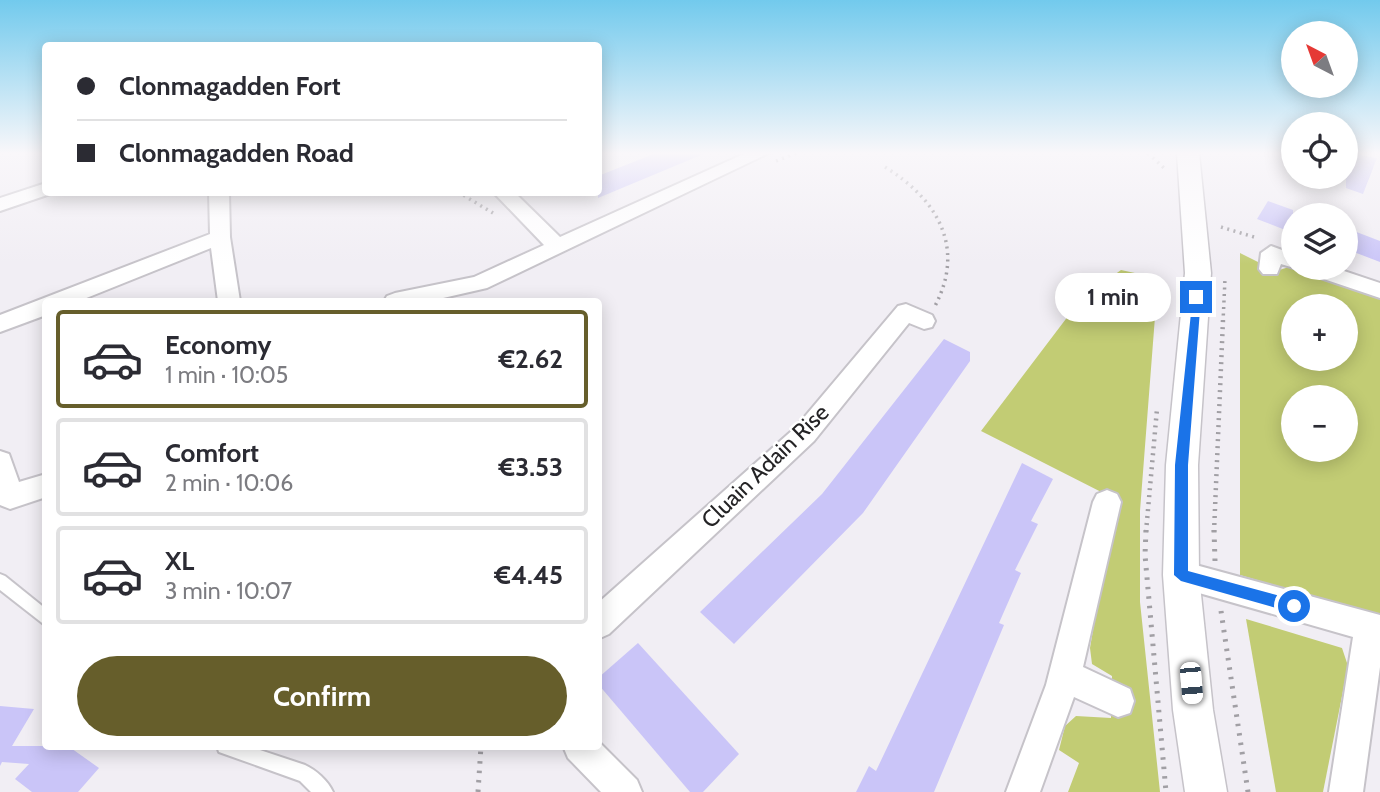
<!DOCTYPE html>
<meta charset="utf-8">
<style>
body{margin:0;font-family:Cabin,sans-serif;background:#f7f7f7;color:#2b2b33;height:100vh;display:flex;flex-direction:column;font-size:26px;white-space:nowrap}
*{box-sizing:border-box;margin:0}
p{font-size:23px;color:#7c7c81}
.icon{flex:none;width:38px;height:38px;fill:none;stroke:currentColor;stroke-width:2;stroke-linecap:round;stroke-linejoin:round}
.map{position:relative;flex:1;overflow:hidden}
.details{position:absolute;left:42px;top:298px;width:560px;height:452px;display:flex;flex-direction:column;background:#fff;border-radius:7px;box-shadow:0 4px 18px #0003}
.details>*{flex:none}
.guide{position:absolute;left:42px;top:42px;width:560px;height:154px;border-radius:7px;box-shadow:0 4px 18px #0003;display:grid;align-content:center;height:154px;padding:0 35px;background:#fff}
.needle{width:46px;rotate:319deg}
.fabs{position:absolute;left:1281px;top:21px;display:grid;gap:14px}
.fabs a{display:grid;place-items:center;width:77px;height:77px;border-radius:50%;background:#fff;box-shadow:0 4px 18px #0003;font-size:35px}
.end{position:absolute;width:32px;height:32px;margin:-16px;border:9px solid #1a73e8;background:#fff;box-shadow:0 0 0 4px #fff}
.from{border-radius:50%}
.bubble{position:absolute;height:49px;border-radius:24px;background:#fff;box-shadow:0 4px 18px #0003;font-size:23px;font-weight:700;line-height:49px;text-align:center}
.car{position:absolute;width:21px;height:42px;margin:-21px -10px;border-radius:9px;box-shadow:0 0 5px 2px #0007;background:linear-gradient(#fff 24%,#345 0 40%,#fff 0 76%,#345 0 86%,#fff 0)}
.guide b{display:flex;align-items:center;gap:24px;height:66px;font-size:26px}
.guide b+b{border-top:2px solid #e1e1e2}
.guide i{width:18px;height:18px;background:#2b2b33}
ul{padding:12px 0 0;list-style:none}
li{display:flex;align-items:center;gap:21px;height:98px;margin:0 14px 10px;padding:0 21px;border:4px solid #e1e1e2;border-radius:7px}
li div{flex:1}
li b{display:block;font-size:26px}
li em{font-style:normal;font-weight:700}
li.active{border-color:#665e2b}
li>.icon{width:63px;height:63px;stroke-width:1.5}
.action{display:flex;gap:14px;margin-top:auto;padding:14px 35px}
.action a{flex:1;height:80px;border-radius:42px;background:#665e2b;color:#fff;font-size:28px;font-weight:700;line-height:80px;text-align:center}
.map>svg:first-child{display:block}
.green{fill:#c2cc74;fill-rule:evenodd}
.building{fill:#cac5f8}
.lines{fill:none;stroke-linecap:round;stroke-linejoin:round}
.service-casing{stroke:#c6c3c9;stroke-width:4}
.minor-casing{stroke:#c6c3c9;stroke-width:4}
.tertiary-casing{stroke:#c6c3c9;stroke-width:3}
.path-far2{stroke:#a19fa4;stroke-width:3.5;stroke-dasharray:2 4.5;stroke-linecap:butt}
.path-far1{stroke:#a19fa4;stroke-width:4.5;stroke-dasharray:2 5;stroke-linecap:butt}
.path{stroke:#a19fa4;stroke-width:5;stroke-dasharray:2.5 7;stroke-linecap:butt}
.service{fill:#fff;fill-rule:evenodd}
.minor{fill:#fff;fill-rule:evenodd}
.tertiary{fill:#fff;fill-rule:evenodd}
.route{fill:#1a73e8}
.labels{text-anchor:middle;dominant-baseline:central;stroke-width:5;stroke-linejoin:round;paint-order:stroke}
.street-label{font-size:23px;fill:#242325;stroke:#fff}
</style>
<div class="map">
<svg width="1380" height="792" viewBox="0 0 1380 792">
<rect width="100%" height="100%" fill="#f1eef4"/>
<!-- green -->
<g class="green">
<path d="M1240 253 1276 271 1289 267 1380 299V617L1240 575ZM1293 306H1346V359H1293ZM1293 397H1346V450H1293Z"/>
<path d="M1121 270 1158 278 1140 511V602L1160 792H1068L1079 763 1059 750 1065 726 1076 716 1111 718 1112 676 1092 664 1090 648 1115 499 981 431 1081 299Z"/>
<path d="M1246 619 1342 648 1348 666 1323 792H1276Z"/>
</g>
<!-- building -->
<g class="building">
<path d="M656 153H706L598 198V176Z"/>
<path d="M1346 153 1377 158 1363 194 1346 188Z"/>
<path d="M1268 201 1293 210V233L1257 219Z"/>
<path d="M1346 228 1380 241V262L1346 249Z"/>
<path d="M944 339 970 352V361L863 513 734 644 700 612 822 494Z"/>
<path d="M1022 463 1053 479 1031 521 1038 524 1015 570 1021 573 999 623 1004 625 934 792H856L869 766 876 771Z"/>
<path d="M638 643 739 754 703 792H690L598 684V678Z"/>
<path d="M0 706 34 709 12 746H68L99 768 78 792H32L15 779 29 764 2 762 0 766Z"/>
</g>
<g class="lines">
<defs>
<g id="service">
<path d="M0 574 5 576 46 609V626L0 590Z"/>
<path d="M217 746H248L305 765C316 770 328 781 333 792H311L300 781 219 752Z"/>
</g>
<g id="minor">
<path d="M746 153H769L487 288 430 301H384L387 296 395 293 474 277 544 245 493 192H514L560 237Z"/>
<path d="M46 183V192L53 193 0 211V198Z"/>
<path d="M209 192H229L230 237 240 301H218L211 248 79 301H46V315L0 332V315L210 234Z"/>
<path d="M1271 246 1293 254 1294 268 1281 264 1277 274H1263L1259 269 1261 253Z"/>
<path d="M1302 268H1335L1380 283V298L1306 273Z"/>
<path d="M906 304 932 315 935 321 932 327 924 329 909 323 814 441 609 634 598 639V603L796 427 898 306Z"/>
<path d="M0 451 9 454 19 482 46 474V497L10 509 0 505Z"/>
<path d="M1107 490 1117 494 1121 502 1083 667 1130 689 1134 701 1130 713 1118 717 1074 697 1040 792H1006L1046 685 1093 502 1097 494Z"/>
<path d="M1181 561 1380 615V667L1363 792H1329L1353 637 1171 585 1166 575 1171 565Z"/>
<path d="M598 741 637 780 642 792H601L568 758 563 746H598Z"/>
</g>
<path id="tertiary" d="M1177 153H1199L1211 273 1198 465 1199 575 1213 710 1227 792H1185L1173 710 1163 575 1166 465 1185 273Z"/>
</defs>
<!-- service casing -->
<use href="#service" class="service-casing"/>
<!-- minor casing -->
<use href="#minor" class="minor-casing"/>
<!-- tertiary casing -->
<use href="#tertiary" class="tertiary-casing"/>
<!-- path-far2 -->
<g class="path-far2">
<path d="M1148 153 1164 168"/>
<path d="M776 161 796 153"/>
<path d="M885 167C937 199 966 247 935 306"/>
<path d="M458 192 493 213"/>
<path d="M1221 227 1254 237"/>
<path d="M1223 322 1225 279"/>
</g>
<!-- path-far1 -->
<g class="path-far1">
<path d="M1146 532 1157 409"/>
<path d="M1214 532 1223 320"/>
</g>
<!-- path -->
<g class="path">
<path d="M1146 530 1145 555 1166 792"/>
<path d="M1214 530 1215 561"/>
<path d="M1221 611 1248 792"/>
<path d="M478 792 481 746"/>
</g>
<!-- service -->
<use href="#service" class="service"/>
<!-- minor -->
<use href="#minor" class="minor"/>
<!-- tertiary -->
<use href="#tertiary" class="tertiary"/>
</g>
<!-- sky -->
<linearGradient id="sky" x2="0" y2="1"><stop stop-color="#72caed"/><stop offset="0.58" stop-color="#f9f7fa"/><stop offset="1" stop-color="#f9f7fa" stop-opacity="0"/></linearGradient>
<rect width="1380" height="264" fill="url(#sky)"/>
<!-- route -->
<path class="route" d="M1193 294 1201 297 1188 465V571L1299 601V611L1294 613 1181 581 1174 575 1175 465Z"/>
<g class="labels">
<!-- street labels -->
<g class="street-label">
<text transform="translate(765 466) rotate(-44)">Cluain Adain Rise</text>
</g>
</g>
</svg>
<div class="fabs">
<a><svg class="needle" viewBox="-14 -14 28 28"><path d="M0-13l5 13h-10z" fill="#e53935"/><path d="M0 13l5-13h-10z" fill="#7c7c81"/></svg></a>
<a><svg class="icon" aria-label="locate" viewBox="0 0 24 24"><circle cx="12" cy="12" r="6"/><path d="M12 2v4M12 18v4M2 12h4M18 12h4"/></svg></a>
<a><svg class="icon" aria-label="layers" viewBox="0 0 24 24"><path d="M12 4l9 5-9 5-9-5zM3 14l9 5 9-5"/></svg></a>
<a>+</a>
<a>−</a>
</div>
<i class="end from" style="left:1294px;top:606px"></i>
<i class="end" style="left:1196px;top:297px"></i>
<div class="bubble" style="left:1055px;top:273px;width:116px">1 min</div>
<i class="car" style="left:1191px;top:683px;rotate:175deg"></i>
<div class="guide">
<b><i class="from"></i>Clonmagadden Fort</b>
<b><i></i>Clonmagadden Road</b>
</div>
<section class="details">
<ul>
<li class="active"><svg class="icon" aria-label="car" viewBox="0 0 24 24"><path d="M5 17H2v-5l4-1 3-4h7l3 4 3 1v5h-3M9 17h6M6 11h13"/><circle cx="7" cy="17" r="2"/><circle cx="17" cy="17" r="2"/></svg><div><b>Economy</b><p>1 min · 10:05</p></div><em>€2.62</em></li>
<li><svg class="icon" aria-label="car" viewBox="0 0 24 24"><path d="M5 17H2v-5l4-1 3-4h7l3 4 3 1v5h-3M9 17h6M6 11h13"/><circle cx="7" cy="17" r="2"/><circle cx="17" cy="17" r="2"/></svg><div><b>Comfort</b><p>2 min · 10:06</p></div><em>€3.53</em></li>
<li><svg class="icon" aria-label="car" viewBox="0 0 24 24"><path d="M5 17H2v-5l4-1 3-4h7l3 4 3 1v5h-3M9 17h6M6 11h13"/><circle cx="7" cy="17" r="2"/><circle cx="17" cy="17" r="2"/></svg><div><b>XL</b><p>3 min · 10:07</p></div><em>€4.45</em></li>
</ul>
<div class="action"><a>Confirm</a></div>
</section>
</div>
